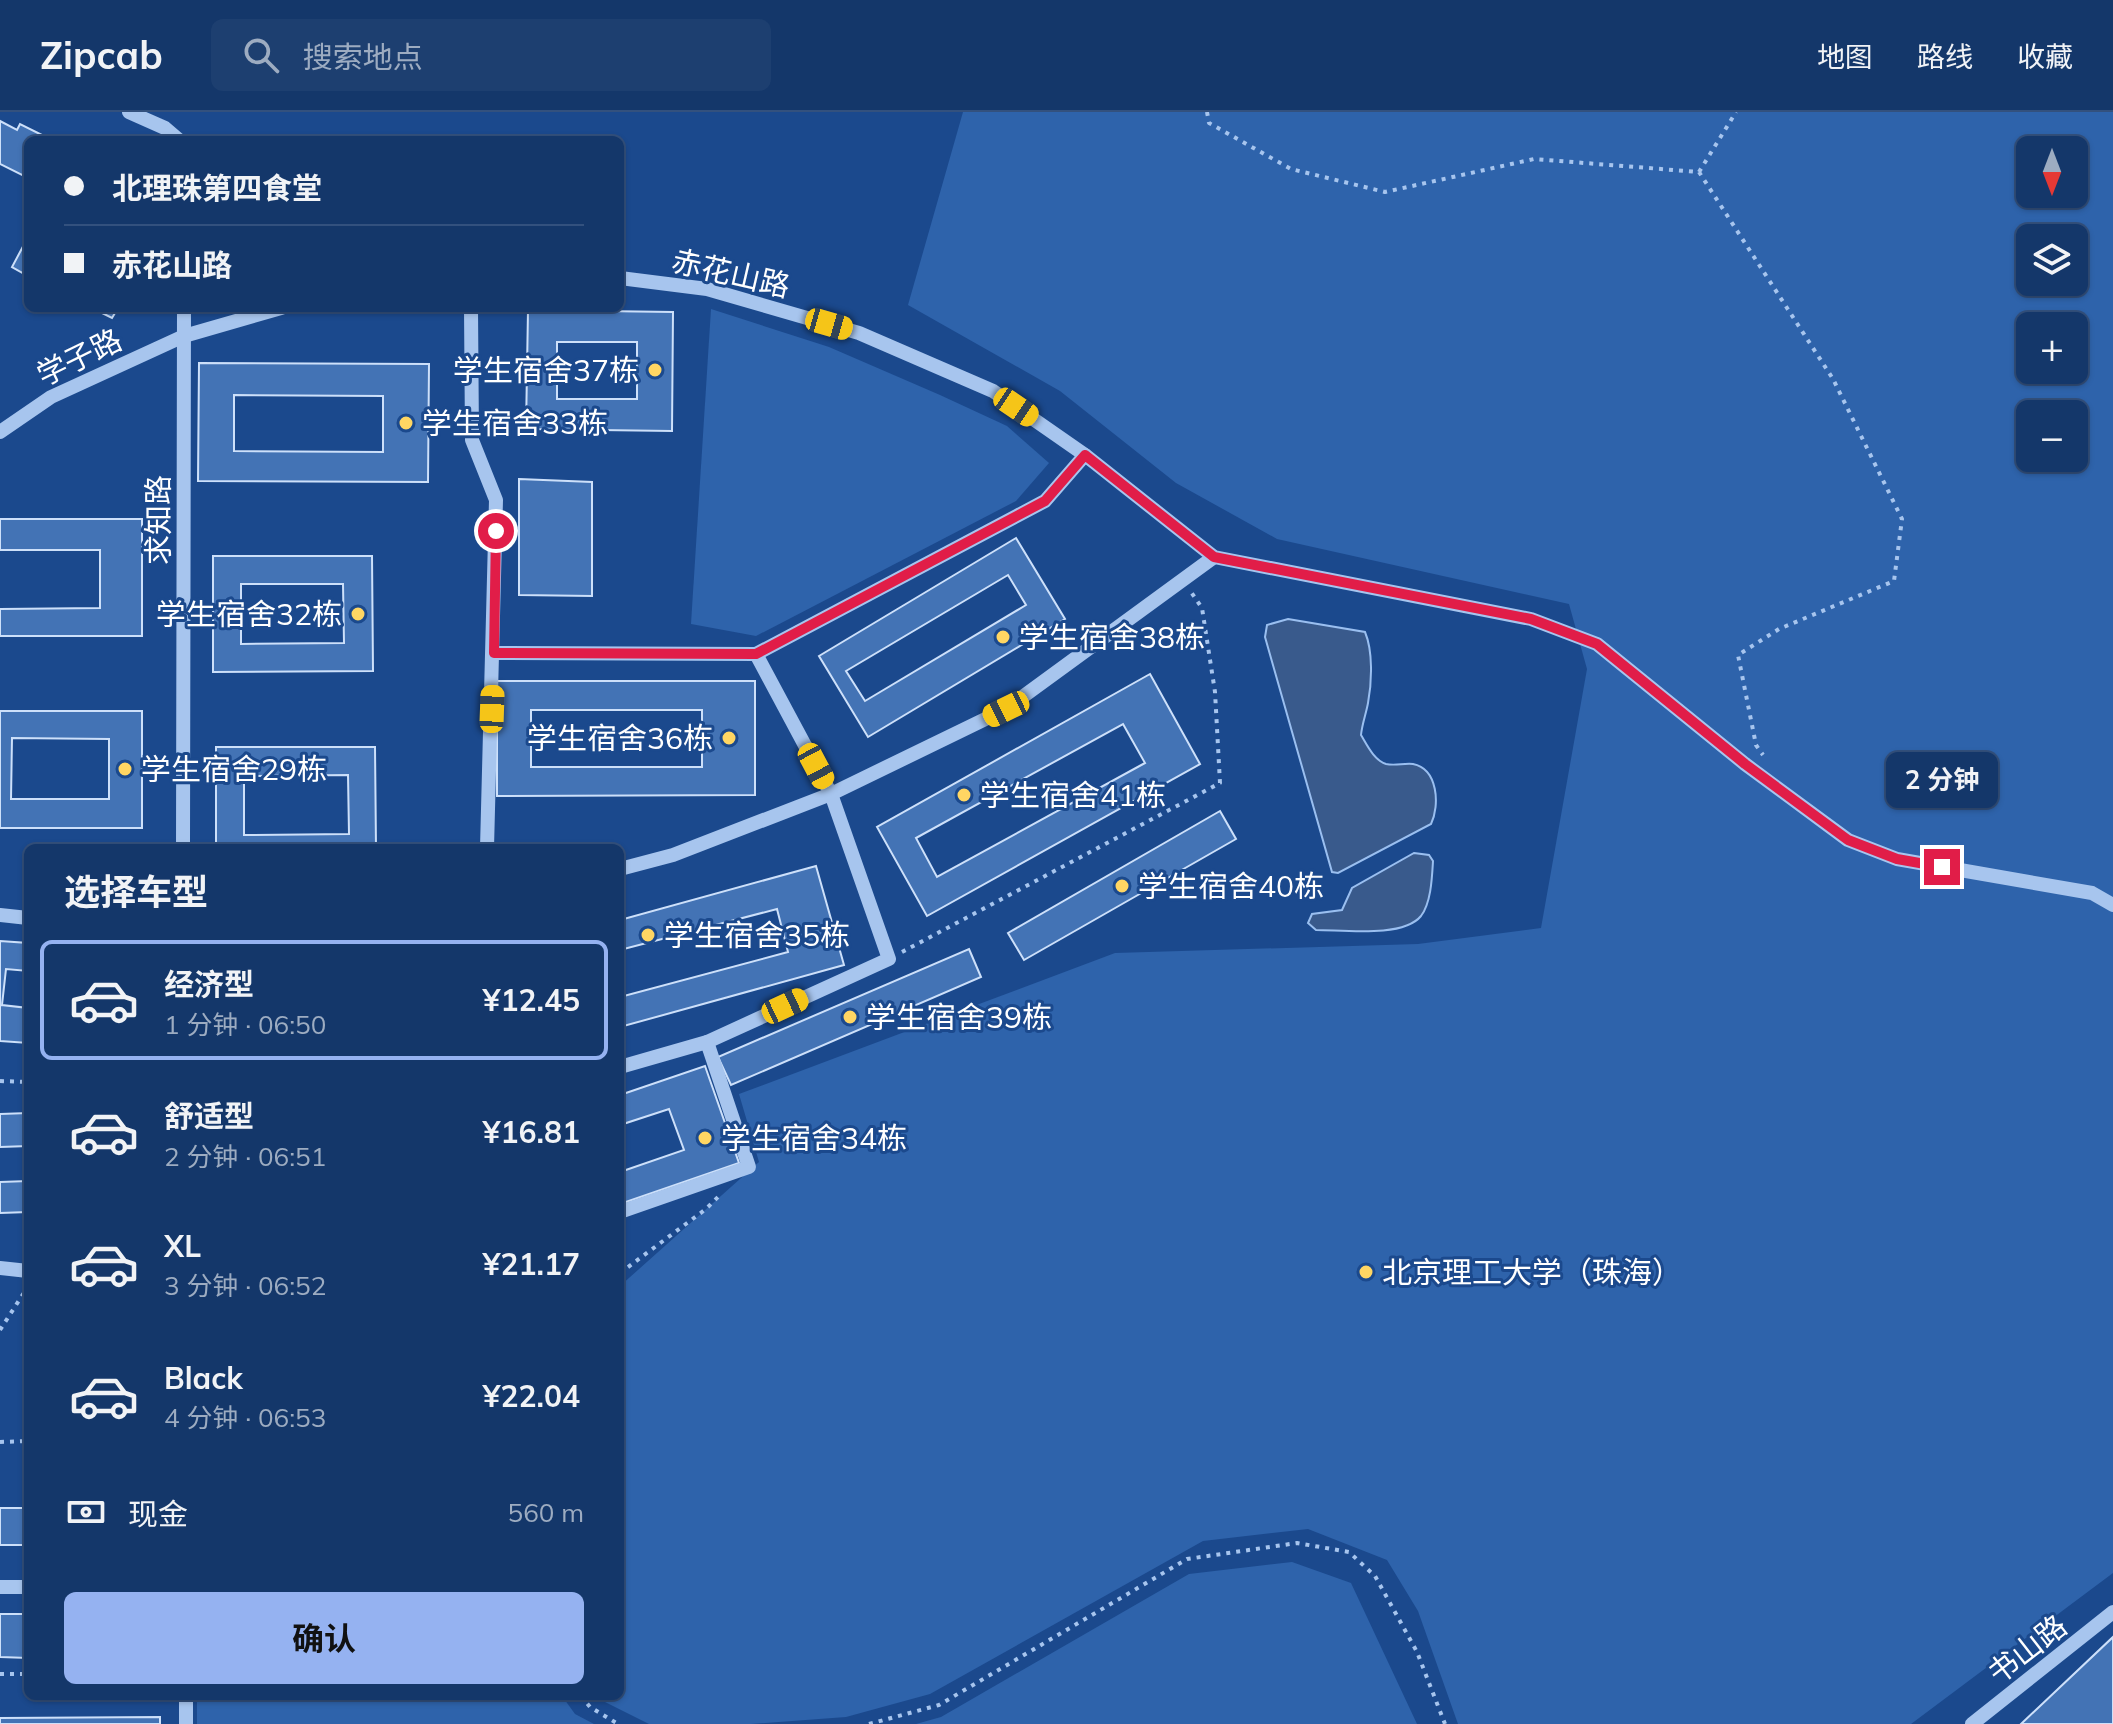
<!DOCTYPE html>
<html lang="zh">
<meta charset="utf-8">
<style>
body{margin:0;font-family:Mulish,"Noto Sans SC",sans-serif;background:#1d3f70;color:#f1f3f6;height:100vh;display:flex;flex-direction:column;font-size:30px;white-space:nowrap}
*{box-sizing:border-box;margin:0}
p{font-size:26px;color:#9dacc1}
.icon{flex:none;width:44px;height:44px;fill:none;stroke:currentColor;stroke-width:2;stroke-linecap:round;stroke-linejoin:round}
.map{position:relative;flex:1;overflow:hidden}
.drawer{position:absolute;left:24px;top:732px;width:600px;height:856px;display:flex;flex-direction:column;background:#14376a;border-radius:12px;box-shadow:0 2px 6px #0004,0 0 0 2px #33517e}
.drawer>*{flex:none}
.banner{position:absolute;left:24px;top:24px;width:600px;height:176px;border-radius:12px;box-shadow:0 2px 6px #0004,0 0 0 2px #33517e;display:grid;align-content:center;height:176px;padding:0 40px;background:#14376a}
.needle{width:52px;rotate:180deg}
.controls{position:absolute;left:2016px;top:24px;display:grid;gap:16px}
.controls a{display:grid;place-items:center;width:72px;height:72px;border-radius:12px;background:#14376a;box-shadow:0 2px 6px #0004,0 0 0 2px #33517e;font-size:40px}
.end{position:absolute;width:36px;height:36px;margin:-18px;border:10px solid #e11d48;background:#fff;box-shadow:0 0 0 4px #fff}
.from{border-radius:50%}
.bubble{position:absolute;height:56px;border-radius:12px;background:#14376a;box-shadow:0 2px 6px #0004,0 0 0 2px #33517e;font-size:26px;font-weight:700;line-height:56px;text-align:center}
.car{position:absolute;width:24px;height:48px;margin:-24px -12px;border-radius:10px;box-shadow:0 0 6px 2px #0007;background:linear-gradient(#f5c518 24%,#345 0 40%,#f5c518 0 76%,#345 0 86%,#f5c518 0)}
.banner b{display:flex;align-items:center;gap:28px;height:76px;font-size:30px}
.banner b+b{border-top:2px solid #33517e}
.banner i{width:20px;height:20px;background:#f1f3f6}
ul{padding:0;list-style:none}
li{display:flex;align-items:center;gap:24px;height:120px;margin:0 16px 12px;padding:0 24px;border:4px solid transparent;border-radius:12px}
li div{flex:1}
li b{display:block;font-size:30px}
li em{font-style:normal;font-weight:700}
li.current{border-color:#95b2f1}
li>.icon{width:72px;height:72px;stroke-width:1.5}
h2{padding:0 40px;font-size:36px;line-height:96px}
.pay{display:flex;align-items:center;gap:20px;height:88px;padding:0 40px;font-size:30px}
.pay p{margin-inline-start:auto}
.button{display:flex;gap:16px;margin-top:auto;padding:16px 40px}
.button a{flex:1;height:92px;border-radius:12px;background:#95b2f1;color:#111;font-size:32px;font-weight:700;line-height:92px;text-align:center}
header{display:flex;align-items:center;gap:48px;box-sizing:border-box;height:112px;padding:0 40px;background:#14376a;border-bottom:2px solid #33517e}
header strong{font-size:38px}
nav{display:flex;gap:44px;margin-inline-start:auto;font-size:28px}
.search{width:560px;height:72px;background:#1d3f70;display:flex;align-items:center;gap:20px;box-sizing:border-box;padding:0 28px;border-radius:12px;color:#9dacc1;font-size:30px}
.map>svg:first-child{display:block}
.green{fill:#2e63ab;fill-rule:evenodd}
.water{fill:#395a8c;stroke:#9abff0;stroke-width:2}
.building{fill:#4373b5;stroke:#cde0fa;stroke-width:2;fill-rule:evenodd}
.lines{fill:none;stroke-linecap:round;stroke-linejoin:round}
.path{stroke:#a7c5ee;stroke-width:4;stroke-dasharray:4 6;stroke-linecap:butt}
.minor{stroke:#a7c5ee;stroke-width:14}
.route{stroke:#e11d48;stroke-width:10}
.poi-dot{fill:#ffd663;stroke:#1b498d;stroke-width:3}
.labels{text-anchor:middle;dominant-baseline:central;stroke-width:6;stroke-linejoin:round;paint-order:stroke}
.street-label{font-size:30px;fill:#fff;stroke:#1b498d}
.poi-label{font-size:30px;fill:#fff;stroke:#1b498d;text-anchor:start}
</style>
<header>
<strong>Zipcab</strong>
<div class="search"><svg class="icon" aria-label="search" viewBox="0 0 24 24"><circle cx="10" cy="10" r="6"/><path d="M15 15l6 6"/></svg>搜索地点</div>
<nav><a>地图</a><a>路线</a><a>收藏</a></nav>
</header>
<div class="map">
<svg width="2113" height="1612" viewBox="0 0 2113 1612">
<rect width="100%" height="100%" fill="#1b498d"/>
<!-- green -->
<g class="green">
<path d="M963 0H2113V1461L1911 1612H1458L1418 1499 1387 1448 1308 1417 1203 1429 930 1582 846 1605 751 1612H649L601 1588 598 1584H620V1174L759 1050 739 982 1115 841 1418 832 1541 816 1587 557 1569 492 1277 427 1176 371 1060 279 908 193ZM2030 38H2074V82H2030ZM2030 126H2074V170H2030ZM2030 214H2074V258H2030ZM2030 302H2074V346H2030Z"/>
<path d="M711 197 829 235 940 283 1007 314 1049 351 1016 389 756 524 691 512Z"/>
<path d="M1292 1450 1351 1471 1417 1612H916L941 1605 1189 1462Z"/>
<path d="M197 1584H562L575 1602 594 1612H197Z"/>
</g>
<!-- water -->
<g class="water">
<path d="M1288 507 1365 520C1373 539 1372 570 1368 591 1366 602 1362 612 1361 623 1367 633 1374 648 1386 652 1395 654 1404 651 1413 652 1438 657 1440 693 1431 712L1338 761 1332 760 1265 525 1267 513Z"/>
<path d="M1414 741 1429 743 1433 749C1432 766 1431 791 1421 804 1403 826 1343 818 1316 818L1308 811 1312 802 1342 798 1352 776Z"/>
</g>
<!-- building -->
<g class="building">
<path d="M0 9 17 18 20 12 52 28H28V66L0 52Z"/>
<path d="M27 127 28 128V164L12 155Z"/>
<path d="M92 196H118L112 206Z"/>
<path d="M528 198 673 200 672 319 526 317ZM557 230H637V287H557Z"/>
<path d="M199 251 429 252 428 370 198 369ZM234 283 383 284V340L234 339Z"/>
<path d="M519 367 592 370V484L519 483Z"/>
<path d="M0 407H142V524H0V497L100 496V438H0Z"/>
<path d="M1016 426 1065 507 868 625 819 544ZM1008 463 1026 493 865 589 846 559Z"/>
<path d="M213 444H372L373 559 213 560ZM241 472H343L344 531 241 532Z"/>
<path d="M1150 562 1200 652 927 804 877 715ZM1123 612 1145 651 937 765 916 726Z"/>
<path d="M497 569H755V683L497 684ZM531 598H702V655H531Z"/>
<path d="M0 599H142V716H0ZM12 626 109 627V687H11Z"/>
<path d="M216 635H375L376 736H216ZM348 663 349 722 244 723V664Z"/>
<path d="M1220 699 1236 727 1024 848 1008 821Z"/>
<path d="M816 754 844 853 620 915V885L788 840 777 797 620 838V808Z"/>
<path d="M0 829 28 831V859L6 857 2 893 28 896V931L0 929Z"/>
<path d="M969 837 981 865 731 973 718 945Z"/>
<path d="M705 954 739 1051 620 1092V1060L684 1038 669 997 620 1013V983Z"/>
<path d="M28 1001V1034L0 1035V1002Z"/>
<path d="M28 1069V1100L0 1101V1070Z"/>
<rect x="0" y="1396" width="28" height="37"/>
<path d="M0 1502H28V1546L0 1545Z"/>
<path d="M2113 1525V1612H2021Z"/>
<path d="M160 1605V1612H0V1606Z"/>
</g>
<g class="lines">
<!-- path -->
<g class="path">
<path d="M1207 0 1209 11 1291 57 1385 80 1534 47 1699 60 1833 267 1902 407 1894 469 1779 517 1738 543 1756 633 1763 643"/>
<path d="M1699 60 1736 0"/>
<path d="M902 840 1220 671 1215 580 1202 496 1191 480"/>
<path d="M0 969 28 970"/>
<path d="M620 1161 706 1097 719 1084"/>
<path d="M0 1218 27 1176"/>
<path d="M0 1330 28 1329"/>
<path d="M0 1562H28"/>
<path d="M581 1584 590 1595 618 1612"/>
<path d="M869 1612 939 1593 1187 1447 1297 1431 1349 1440 1375 1464 1417 1540 1445 1612"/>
</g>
<!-- minor -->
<g class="minor">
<path d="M129 0 165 16 179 28"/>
<path d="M620 166 707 177 859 221 993 279 1085 343 1214 445 1531 507 1597 532 1745 652 1848 728 1897 747 2092 781 2113 793"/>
<path d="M471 196 472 328 496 388 487 736"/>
<path d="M0 320 51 285 184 224 281 196"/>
<path d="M494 541 756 542 1045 389 1085 343"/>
<path d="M183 736 184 196"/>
<path d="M620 757 673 743 831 682 1006 597 1214 445"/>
<path d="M0 803 28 806"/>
<path d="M707 930 889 847 831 682 756 542"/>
<path d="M620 955 707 930 749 1055 620 1100"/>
<path d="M0 1156 28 1159"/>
<path d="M0 1475H28"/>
<path d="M186 1584V1612"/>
<path d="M1972 1612 2113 1500"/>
</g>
</g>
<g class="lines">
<!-- route -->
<path class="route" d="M496 419 494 541 756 542 1045 389 1085 343 1214 445 1531 507 1597 532 1745 652 1848 728 1897 747 1942 755"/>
</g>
<!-- markers -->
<g class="poi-dot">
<circle cx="655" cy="258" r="8"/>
<circle cx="406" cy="311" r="8"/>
<circle cx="358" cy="502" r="8"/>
<circle cx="1003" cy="525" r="8"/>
<circle cx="729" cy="626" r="8"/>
<circle cx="125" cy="657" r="8"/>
<circle cx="964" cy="683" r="8"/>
<circle cx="1122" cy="774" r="8"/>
<circle cx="648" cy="823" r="8"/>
<circle cx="850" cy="905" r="8"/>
<circle cx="705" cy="1026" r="8"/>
<circle cx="1366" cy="1160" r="8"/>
</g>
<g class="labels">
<!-- street labels -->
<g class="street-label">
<text transform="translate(731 161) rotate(13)">赤花山路</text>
<text transform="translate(79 245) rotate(-26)">学子路</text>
<text transform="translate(158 408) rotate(-90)">求知路</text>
<text transform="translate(2027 1537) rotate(-38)">书山路</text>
</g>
<!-- poi labels -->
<g class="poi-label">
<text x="639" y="258" text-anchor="end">学生宿舍37栋</text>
<text x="422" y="311">学生宿舍33栋</text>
<text x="342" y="502" text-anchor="end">学生宿舍32栋</text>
<text x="1019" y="525">学生宿舍38栋</text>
<text x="713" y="626" text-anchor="end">学生宿舍36栋</text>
<text x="141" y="657">学生宿舍29栋</text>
<text x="980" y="683">学生宿舍41栋</text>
<text x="1138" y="774">学生宿舍40栋</text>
<text x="664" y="823">学生宿舍35栋</text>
<text x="866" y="905">学生宿舍39栋</text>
<text x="721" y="1026">学生宿舍34栋</text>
<text x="1382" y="1160">北京理工大学（珠海）</text>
</g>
</g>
</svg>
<div class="controls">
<a><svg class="needle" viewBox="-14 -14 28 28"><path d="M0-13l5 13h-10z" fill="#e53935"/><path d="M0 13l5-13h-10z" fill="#9dacc1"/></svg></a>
<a><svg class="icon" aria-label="layers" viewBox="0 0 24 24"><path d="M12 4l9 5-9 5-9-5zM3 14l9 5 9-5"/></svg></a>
<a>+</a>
<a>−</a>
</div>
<i class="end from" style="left:496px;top:419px"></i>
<i class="end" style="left:1942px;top:755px"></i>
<div class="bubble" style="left:1886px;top:640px;width:112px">2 分钟</div>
<i class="car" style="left:829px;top:212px;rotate:106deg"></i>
<i class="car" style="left:1016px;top:295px;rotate:124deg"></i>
<i class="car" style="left:492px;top:597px;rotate:2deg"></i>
<i class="car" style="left:1006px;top:597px;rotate:244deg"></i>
<i class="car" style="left:816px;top:654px;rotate:152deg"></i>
<i class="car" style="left:785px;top:894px;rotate:65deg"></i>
<div class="banner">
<b><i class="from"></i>北理珠第四食堂</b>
<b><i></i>赤花山路</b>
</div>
<section class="drawer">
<h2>选择车型</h2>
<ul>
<li class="current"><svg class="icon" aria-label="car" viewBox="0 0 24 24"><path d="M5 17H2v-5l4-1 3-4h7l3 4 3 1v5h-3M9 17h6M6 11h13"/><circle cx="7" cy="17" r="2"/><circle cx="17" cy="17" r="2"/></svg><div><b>经济型</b><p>1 分钟 · 06:50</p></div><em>¥12.45</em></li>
<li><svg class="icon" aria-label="car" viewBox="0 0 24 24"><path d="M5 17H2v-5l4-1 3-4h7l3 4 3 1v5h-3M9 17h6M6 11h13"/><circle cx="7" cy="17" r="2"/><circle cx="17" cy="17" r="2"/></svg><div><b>舒适型</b><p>2 分钟 · 06:51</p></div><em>¥16.81</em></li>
<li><svg class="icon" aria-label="car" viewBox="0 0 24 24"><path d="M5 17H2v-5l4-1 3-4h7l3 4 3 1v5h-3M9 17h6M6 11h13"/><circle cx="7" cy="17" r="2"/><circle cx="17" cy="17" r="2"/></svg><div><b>XL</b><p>3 分钟 · 06:52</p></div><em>¥21.17</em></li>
<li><svg class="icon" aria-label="car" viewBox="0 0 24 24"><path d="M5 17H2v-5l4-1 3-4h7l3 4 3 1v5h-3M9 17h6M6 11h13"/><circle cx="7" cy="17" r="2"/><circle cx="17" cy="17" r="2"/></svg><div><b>Black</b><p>4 分钟 · 06:53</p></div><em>¥22.04</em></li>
</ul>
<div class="pay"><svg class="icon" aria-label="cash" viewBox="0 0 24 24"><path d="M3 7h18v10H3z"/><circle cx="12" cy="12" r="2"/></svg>现金<p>560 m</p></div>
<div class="button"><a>确认</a></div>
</section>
</div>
